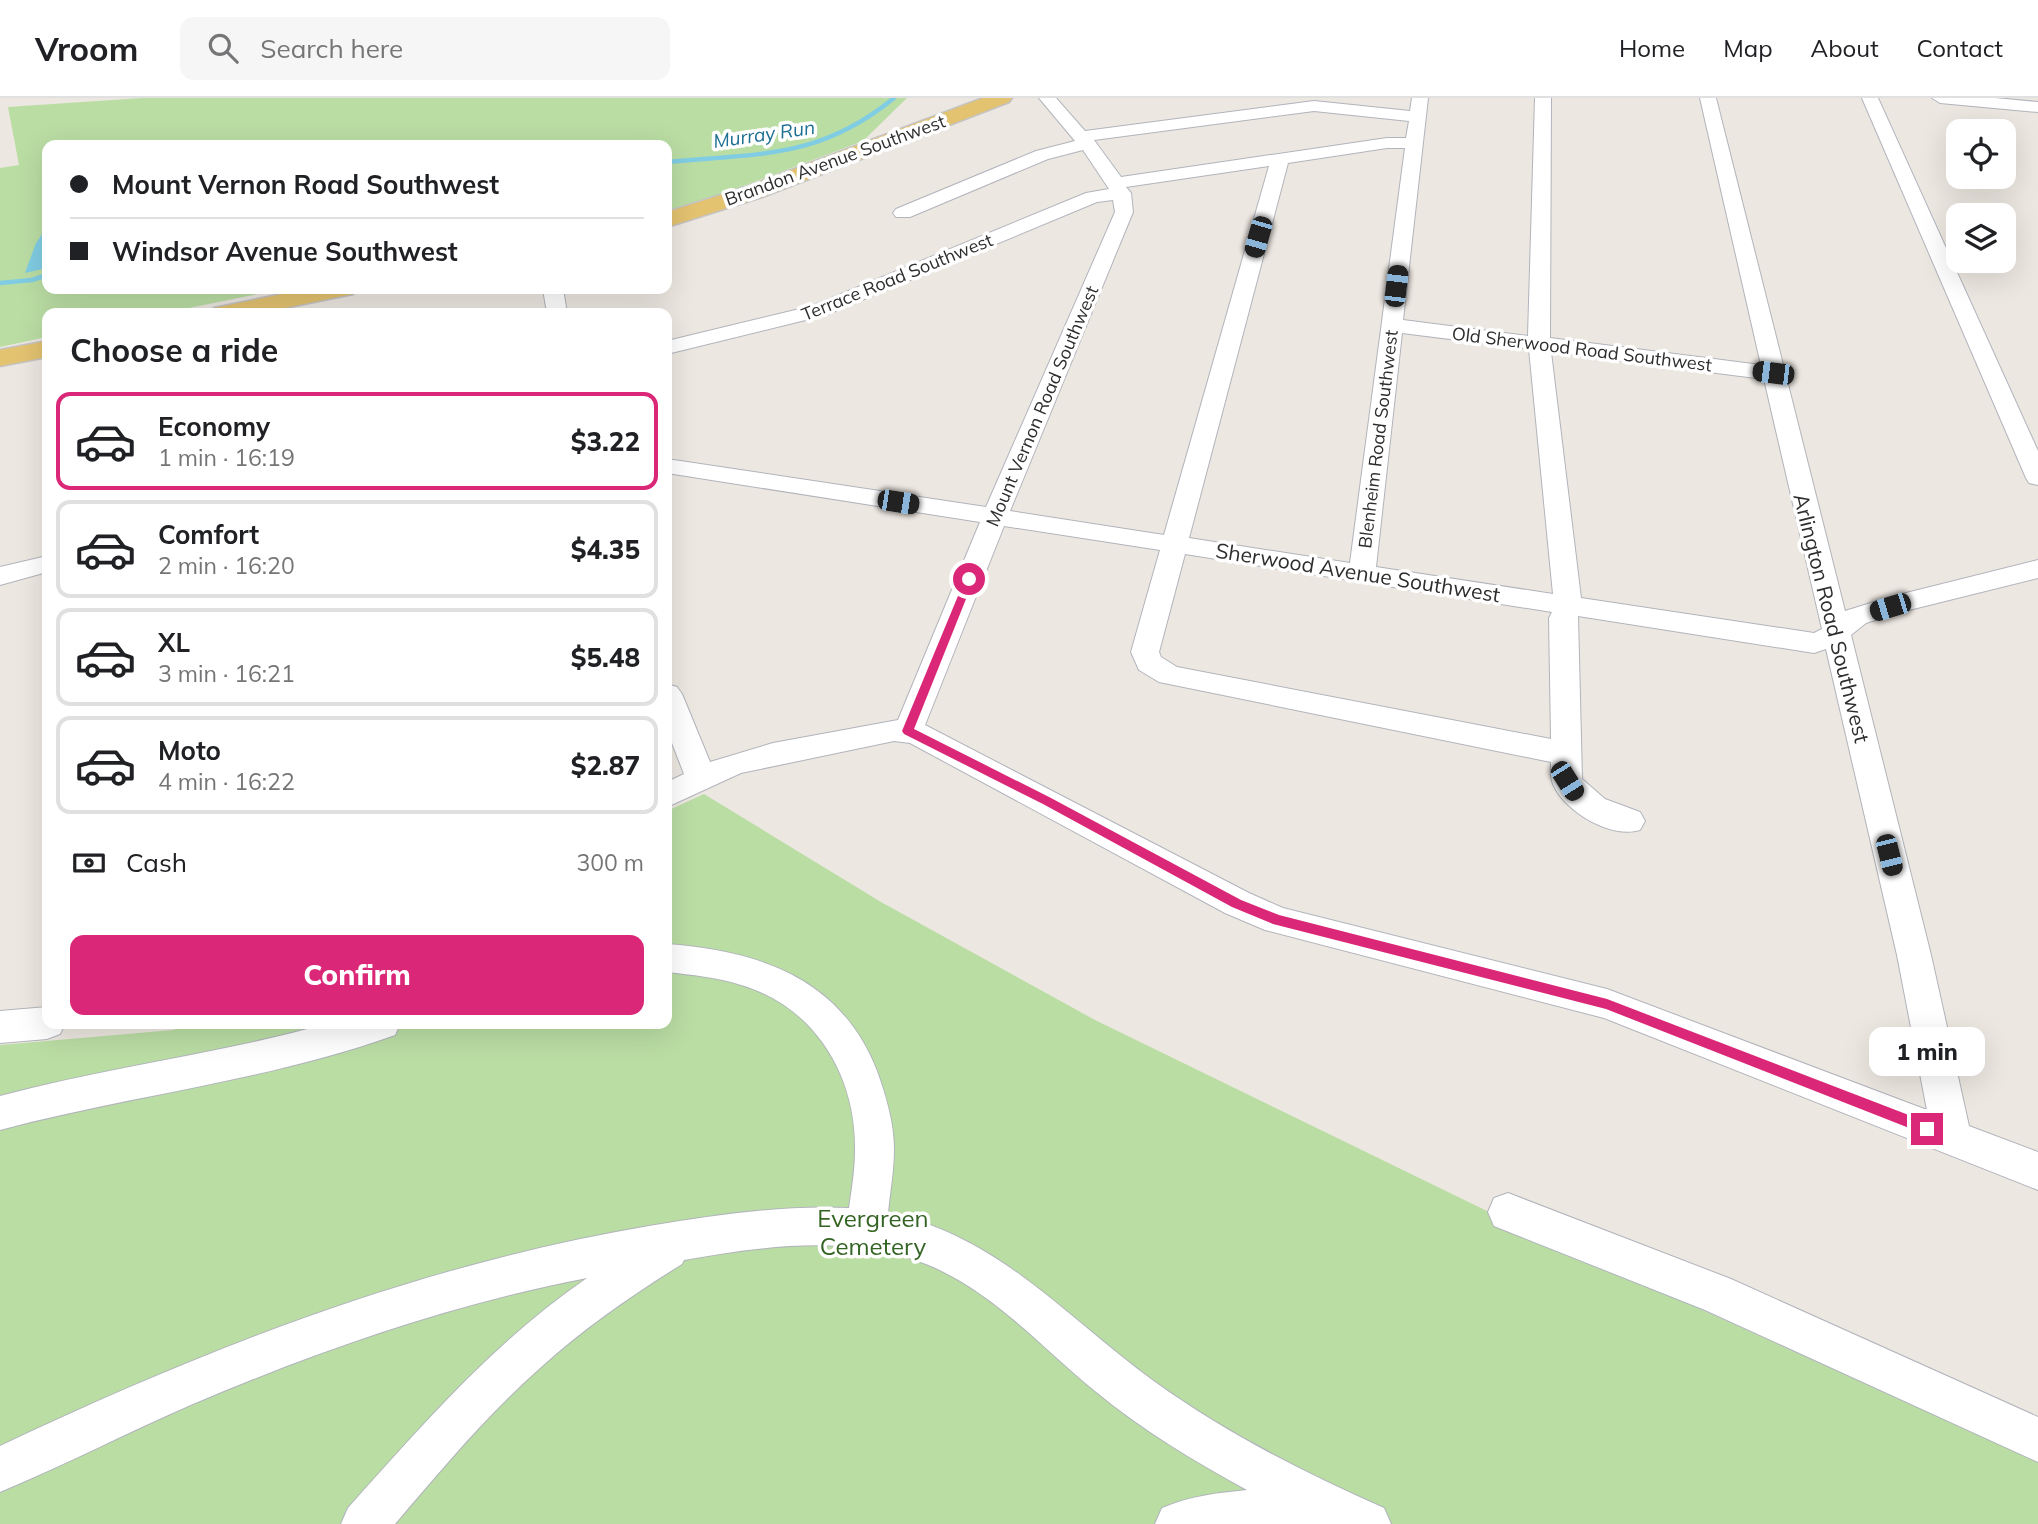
<!DOCTYPE html>
<meta charset="utf-8">
<style>
body{margin:0;font-family:Mulish,sans-serif;background:#f6f6f6;color:#202124;height:100vh;display:flex;flex-direction:column;font-size:26px;white-space:nowrap}
*{box-sizing:border-box;margin:0}
p{font-size:23px;color:#757577}
.icon{flex:none;width:38px;height:38px;fill:none;stroke:currentColor;stroke-width:2;stroke-linecap:round;stroke-linejoin:round}
.map{position:relative;flex:1;overflow:hidden}
.panel{position:absolute;left:42px;top:210px;width:630px;height:721px;display:flex;flex-direction:column;background:#fff;border-radius:14px;box-shadow:0 7px 28px #0002}
.panel>*{flex:none}
.guide{position:absolute;left:42px;top:42px;width:630px;height:154px;border-radius:14px;box-shadow:0 7px 28px #0002;display:grid;align-content:center;height:154px;padding:0 28px;background:#fff}
.tools{position:absolute;left:1946px;top:21px;display:grid;gap:14px}
.tools a{display:grid;place-items:center;width:70px;height:70px;border-radius:14px;background:#fff;box-shadow:0 7px 28px #0002;font-size:35px}
.end{position:absolute;width:32px;height:32px;margin:-16px;border:9px solid #db2777;background:#fff;box-shadow:0 0 0 4px #fff}
.from{border-radius:50%}
.bubble{position:absolute;height:49px;border-radius:14px;background:#fff;box-shadow:0 7px 28px #0002;font-size:23px;font-weight:800;line-height:49px;text-align:center}
.car{position:absolute;width:21px;height:42px;margin:-21px -10px;border-radius:9px;box-shadow:0 0 5px 2px #0007;background:linear-gradient(#222 24%,#8ab4d8 0 40%,#222 0 76%,#8ab4d8 0 86%,#222 0)}
.guide b{display:flex;align-items:center;gap:24px;height:66px;font-size:26px}
.guide b+b{border-top:2px solid #e0e0e0}
.guide i{width:18px;height:18px;background:#202124}
ul{padding:0;list-style:none}
li{display:flex;align-items:center;gap:21px;height:98px;margin:0 14px 10px;padding:0 14px;border:4px solid #e0e0e0;border-radius:14px}
li div{flex:1}
li b{display:block;font-size:26px}
li em{font-style:normal;font-weight:800}
li.selected{border-color:#db2777}
li>.icon{width:63px;height:63px;stroke-width:1.5}
h2{padding:0 28px;font-size:32px;line-height:84px}
.pay{display:flex;align-items:center;gap:18px;height:77px;padding:0 28px;font-size:26px}
.pay p{margin-inline-start:auto}
.cta{display:flex;gap:14px;margin-top:auto;padding:14px 28px}
.cta a{flex:1;height:80px;border-radius:14px;background:#db2777;color:#fff;font-size:28px;font-weight:800;line-height:80px;text-align:center}
header{display:flex;align-items:center;gap:42px;box-sizing:border-box;height:98px;padding:0 35px;background:#fff;border-bottom:2px solid #e0e0e0}
header strong{font-size:33px}
nav{display:flex;gap:38px;margin-inline-start:auto;font-size:24px}
.search{width:490px;height:63px;background:#f6f6f6;display:flex;align-items:center;gap:18px;box-sizing:border-box;padding:0 24px;border-radius:14px;color:#757577;font-size:26px}
.map>svg:first-child{display:block}
.green{fill:#badda4}
.water{fill:#80cde3}
.lines{fill:none;stroke-linecap:round;stroke-linejoin:round}
.stream{stroke:#80cde3;stroke-width:4.5}
.minor-casing{stroke:#b1b4bc;stroke-width:2}
.major-casing{stroke:#c4c4c4;stroke-width:3}
.minor{fill:#fff;fill-rule:evenodd}
.major{fill:#e3c270;fill-rule:evenodd}
.route{fill:#db2777}
.labels{text-anchor:middle;dominant-baseline:central;stroke-width:7;stroke-linejoin:round;paint-order:stroke}
.far-street-label{font-size:18px;fill:#2d2d2d;stroke:#fff}
.far-water-label{font-size:19px;font-style:italic;fill:#1c6f92;stroke:#fff}
.street-label{font-size:21px;fill:#2d2d2d;stroke:#fff}
.near-park-label{font-size:24px;fill:#346423;stroke:#fff}
</style>
<header>
<strong>Vroom</strong>
<div class="search"><svg class="icon" aria-label="search" viewBox="0 0 24 24"><circle cx="10" cy="10" r="6"/><path d="M15 15l6 6"/></svg>Search here</div>
<nav><a>Home</a><a>Map</a><a>About</a><a>Contact</a></nav>
</header>
<div class="map">
<svg width="2038" height="1426" viewBox="0 0 2038 1426">
<rect width="100%" height="100%" fill="#ede7e1"/>
<!-- green -->
<g class="green">
<path d="M142 0H907L863 43 712 100 667 113V47H47V191H283L164 215H47V239L0 249V70L19 67 8 9Z"/>
<path d="M704 696 881 804 1095 922 1526 1132 2038 1364V1426H0V947L173 932 194 926H667V713Z"/>
</g>
<!-- water -->
<path class="water" d="M47 129V170L25 175 36 145Z"/>
<g class="lines">
<!-- stream -->
<g class="stream">
<path d="M667 64C758 55 818 62 894 0"/>
<path d="M0 185 32 182 47 177"/>
</g>
<defs>
<g id="minor">
<path d="M1039 0H1056L1085 33 1314 3 1410 13 1412 0H1428L1403 222 1528 238 1535 0H1551L1550 240 1761 267 1700 0H1716L1845 513 1890 499 2038 462V480L1897 515 1866 525 1851 537 1931 857 1969 1028 2038 1054V1092L1604 920 1265 832 1225 815 910 645 894 643 741 675 667 709V684L684 676 667 632V586L677 589 682 596 710 664 773 645 898 622 980 424 667 375V361L986 409 1115 114 1113 102 1097 104 826 217 667 256V243L812 208 1086 95 1109 91 1083 52 1048 61 910 119H896L893 115 896 111 1036 53 1075 43ZM1314 13 1409 23 1406 40H1387L1121 79 1094 42ZM1387 50H1405L1350 465 1189 440 1288 65ZM1269 68 1164 437 1010 413 1133 114 1131 95 1126 89ZM1402 235 1529 251 1553 496 1376 469ZM1551 254 1764 281 1822 531 1814 535 1581 500ZM1004 428 1160 452 1131 554 1139 572 1159 584 1551 664C1551 671 1550 679 1553 686 1565 714 1611 741 1640 732L1645 723 1640 714 1605 701 1582 681 1578 518 1814 555 1826 551 1897 857 1927 1012 1607 891 1283 810 1249 795 925 627ZM1185 456 1552 514 1549 520 1551 641 1177 569 1161 559 1159 554Z"/>
<path d="M1862 0H1878L2038 353V387L2029 385 2026 380Z"/>
<path d="M1932 0H1995L2038 4V14L1940 5Z"/>
<path d="M543 191H563L567 215H547Z"/>
<path d="M47 458V474L0 487V469Z"/>
<path d="M667 846C759 853 841 880 877 973 886 998 894 1025 894 1051 894 1073 890 1094 888 1115 1000 1138 1067 1221 1155 1284 1226 1335 1304 1375 1384 1410L1391 1426H1155L1162 1410C1190 1398 1217 1395 1247 1392 1194 1363 1142 1332 1095 1293 1041 1249 993 1193 926 1166 851 1136 761 1148 684 1162L682 1166C632 1197 584 1230 540 1270 487 1317 441 1372 395 1426H341L348 1410C422 1327 495 1243 587 1180 452 1206 320 1252 193 1306 128 1334 65 1367 0 1394V1348C210 1249 419 1167 649 1128 716 1117 781 1107 849 1110 852 1090 855 1071 855 1051 856 977 814 908 741 887 717 879 692 877 667 874Z"/>
<path d="M47 909V926H65L60 936 47 941 0 945V913Z"/>
<path d="M326 926H400L395 937C267 983 131 997 0 1032V998C108 969 219 956 326 926Z"/>
<path d="M1508 1095 1731 1181 2038 1319V1364L1705 1212 1494 1128 1488 1114 1494 1100Z"/>
</g>
<g id="major">
<path d="M983 0H1012L1009 4 762 99 667 129V114L746 89Z"/>
<path d="M307 191H357L353 196 260 215H210L214 210Z"/>
<path d="M47 243V259L0 268V252Z"/>
</g>
</defs>
<!-- minor casing -->
<use href="#minor" class="minor-casing"/>
<!-- major casing -->
<use href="#major" class="major-casing"/>
<!-- minor -->
<use href="#minor" class="minor"/>
<!-- major -->
<use href="#major" class="major"/>
</g>
<!-- route -->
<path class="route" d="M969 478 974 481 914 631 1051 700 1241 802 1279 817 1607 901 1932 1026V1035L1927 1037 1606 911 1273 826 1232 809 1043 706 904 636 902 633 965 481Z"/>
<g class="labels">
<!-- far-street labels -->
<g class="far-street-label">
<text transform="translate(835 62) rotate(-20)">Brandon Avenue Southwest</text>
<text transform="translate(897 179) rotate(-22)">Terrace Road Southwest</text>
<text transform="translate(1582 251) rotate(7)">Old Sherwood Road Southwest</text>
<text transform="translate(1042 308) rotate(-67)">Mount Vernon Road Southwest</text>
<text transform="translate(1378 341) rotate(-83)">Blenheim Road Southwest</text>
</g>
<!-- far-water labels -->
<g class="far-water-label">
<text transform="translate(764 36) rotate(-8)">Murray Run</text>
</g>
<!-- street labels -->
<g class="street-label">
<text transform="translate(1358 474) rotate(9)">Sherwood Avenue Southwest</text>
<text transform="translate(1832 520) rotate(76)">Arlington Road Southwest</text>
</g>
<!-- near-park labels -->
<g class="near-park-label">
<text x="873" y="1120">Evergreen<tspan x="873" dy="28">Cemetery</tspan></text>
</g>
</g>
</svg>
<div class="tools">
<a><svg class="icon" aria-label="locate" viewBox="0 0 24 24"><circle cx="12" cy="12" r="6"/><path d="M12 2v4M12 18v4M2 12h4M18 12h4"/></svg></a>
<a><svg class="icon" aria-label="layers" viewBox="0 0 24 24"><path d="M12 4l9 5-9 5-9-5zM3 14l9 5 9-5"/></svg></a>
</div>
<i class="end from" style="left:969px;top:481px"></i>
<i class="end" style="left:1927px;top:1031px"></i>
<div class="bubble" style="left:1869px;top:929px;width:116px">1 min</div>
<i class="car" style="left:1258px;top:139px;rotate:196deg"></i>
<i class="car" style="left:1396px;top:188px;rotate:7deg"></i>
<i class="car" style="left:1773px;top:275px;rotate:277deg"></i>
<i class="car" style="left:898px;top:404px;rotate:99deg"></i>
<i class="car" style="left:1890px;top:509px;rotate:253deg"></i>
<i class="car" style="left:1567px;top:683px;rotate:148deg"></i>
<i class="car" style="left:1889px;top:757px;rotate:166deg"></i>
<div class="guide">
<b><i class="from"></i>Mount Vernon Road Southwest</b>
<b><i></i>Windsor Avenue Southwest</b>
</div>
<section class="panel">
<h2>Choose a ride</h2>
<ul>
<li class="selected"><svg class="icon" aria-label="car" viewBox="0 0 24 24"><path d="M5 17H2v-5l4-1 3-4h7l3 4 3 1v5h-3M9 17h6M6 11h13"/><circle cx="7" cy="17" r="2"/><circle cx="17" cy="17" r="2"/></svg><div><b>Economy</b><p>1 min · 16:19</p></div><em>$3.22</em></li>
<li><svg class="icon" aria-label="car" viewBox="0 0 24 24"><path d="M5 17H2v-5l4-1 3-4h7l3 4 3 1v5h-3M9 17h6M6 11h13"/><circle cx="7" cy="17" r="2"/><circle cx="17" cy="17" r="2"/></svg><div><b>Comfort</b><p>2 min · 16:20</p></div><em>$4.35</em></li>
<li><svg class="icon" aria-label="car" viewBox="0 0 24 24"><path d="M5 17H2v-5l4-1 3-4h7l3 4 3 1v5h-3M9 17h6M6 11h13"/><circle cx="7" cy="17" r="2"/><circle cx="17" cy="17" r="2"/></svg><div><b>XL</b><p>3 min · 16:21</p></div><em>$5.48</em></li>
<li><svg class="icon" aria-label="car" viewBox="0 0 24 24"><path d="M5 17H2v-5l4-1 3-4h7l3 4 3 1v5h-3M9 17h6M6 11h13"/><circle cx="7" cy="17" r="2"/><circle cx="17" cy="17" r="2"/></svg><div><b>Moto</b><p>4 min · 16:22</p></div><em>$2.87</em></li>
</ul>
<div class="pay"><svg class="icon" aria-label="cash" viewBox="0 0 24 24"><path d="M3 7h18v10H3z"/><circle cx="12" cy="12" r="2"/></svg>Cash<p>300 m</p></div>
<div class="cta"><a>Confirm</a></div>
</section>
</div>
